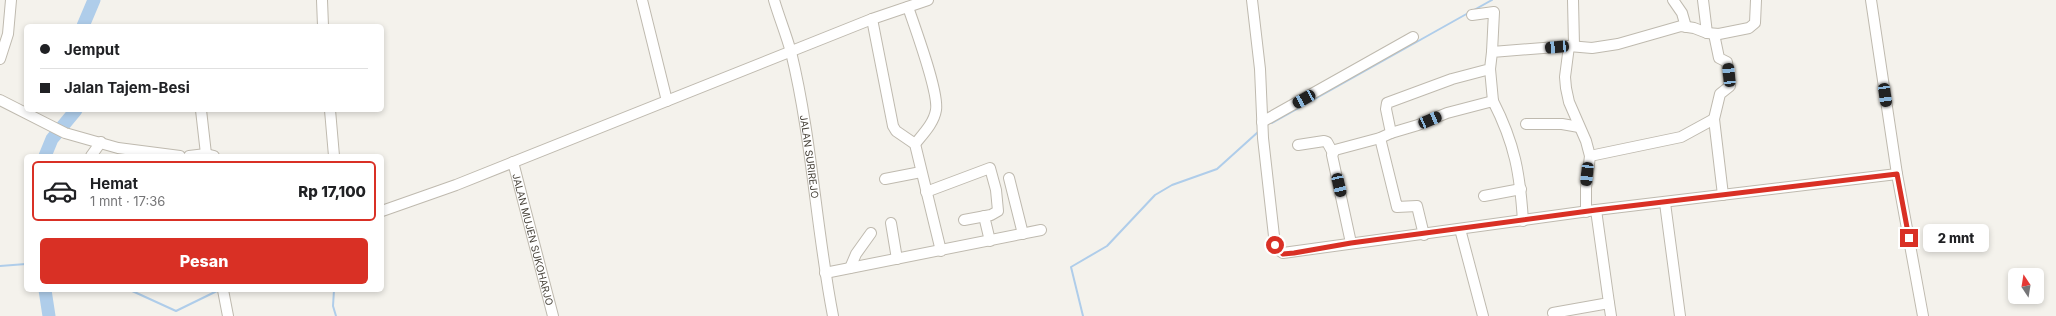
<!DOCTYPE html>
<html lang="id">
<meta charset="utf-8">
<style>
body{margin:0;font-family:Inter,sans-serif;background:#f2f2f2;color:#202124;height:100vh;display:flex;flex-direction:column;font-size:15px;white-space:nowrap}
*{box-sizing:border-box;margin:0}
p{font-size:13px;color:#757577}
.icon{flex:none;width:22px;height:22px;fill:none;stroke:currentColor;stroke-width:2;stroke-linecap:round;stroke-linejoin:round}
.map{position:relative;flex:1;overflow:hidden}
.side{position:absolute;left:24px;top:154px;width:360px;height:138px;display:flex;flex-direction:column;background:#fff;border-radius:6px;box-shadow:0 2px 6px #0003}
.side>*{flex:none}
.guide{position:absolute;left:24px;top:24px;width:360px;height:88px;border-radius:6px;box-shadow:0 2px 6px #0003;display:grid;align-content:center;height:88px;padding:0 16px;background:#fff}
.needle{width:26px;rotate:348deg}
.controls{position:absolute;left:2008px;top:268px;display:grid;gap:8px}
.controls a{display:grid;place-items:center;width:36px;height:36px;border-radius:6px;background:#fff;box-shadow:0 2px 6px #0003;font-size:20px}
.end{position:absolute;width:18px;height:18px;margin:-9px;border:5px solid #d93025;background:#fff;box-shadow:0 0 0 2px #fff}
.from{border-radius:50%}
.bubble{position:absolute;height:28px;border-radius:6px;background:#fff;box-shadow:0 2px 6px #0003;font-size:13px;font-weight:800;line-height:28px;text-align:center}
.car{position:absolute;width:12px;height:24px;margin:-12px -6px;border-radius:5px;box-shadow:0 0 3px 1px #0007;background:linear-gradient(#222 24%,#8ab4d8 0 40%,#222 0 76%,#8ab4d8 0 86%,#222 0)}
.guide b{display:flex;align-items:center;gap:14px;height:38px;font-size:15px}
.guide b+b{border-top:1px solid #e0e0e0}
.guide i{width:10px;height:10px;background:#202124}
ul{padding:7px 0 0;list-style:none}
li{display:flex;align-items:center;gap:12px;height:60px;margin:0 8px 6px;padding:0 8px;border:2px solid #e0e0e0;border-radius:6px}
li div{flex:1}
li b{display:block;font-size:15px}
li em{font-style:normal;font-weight:800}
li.selected{border-color:#d93025}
li>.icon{width:36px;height:36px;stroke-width:1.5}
.cta{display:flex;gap:8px;margin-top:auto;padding:8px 16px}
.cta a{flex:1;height:46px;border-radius:6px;background:#d93025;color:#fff;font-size:16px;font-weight:800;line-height:46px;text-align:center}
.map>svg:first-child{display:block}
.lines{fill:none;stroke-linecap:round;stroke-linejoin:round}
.stream{stroke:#afcdea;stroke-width:2}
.river{stroke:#afcdea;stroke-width:13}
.minor-casing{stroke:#bfbaaf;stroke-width:12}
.minor{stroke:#fff;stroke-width:10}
.route{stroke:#d93025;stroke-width:5}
.labels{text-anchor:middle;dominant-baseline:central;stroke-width:3.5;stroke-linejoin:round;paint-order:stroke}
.street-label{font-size:10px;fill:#48433a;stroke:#fff}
</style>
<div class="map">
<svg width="2056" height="316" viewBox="0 0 2056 316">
<rect width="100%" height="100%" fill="#f4f2ec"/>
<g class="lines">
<!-- stream -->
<g class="stream">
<path d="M1474 10 1492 0"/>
<path d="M1272 123 1470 12"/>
<path d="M0 266 26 264"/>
<path d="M130 290 176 311 219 290"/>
<path d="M334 290 333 306 336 316"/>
<path d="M1083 316 1071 267 1107 246 1155 195 1172 185 1217 169 1258 132"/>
</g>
<!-- river -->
<g class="river">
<path d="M83 26 94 0"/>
<path d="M45 156 52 139 76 110"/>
<path d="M45 290 49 316"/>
</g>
<defs>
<g id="minor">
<path d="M322 0 323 26"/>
<path d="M642 0 667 101"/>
<path id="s1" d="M774 0C779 17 786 34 791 52 812 138 816 229 833 316"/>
<path d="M1252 0 1260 69 1263 138 1275 245 1277 249 1283 253 1596 210 1897 174"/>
<path d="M1573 0 1574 45"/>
<path d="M1673 0 1682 13 1686 27"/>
<path d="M1703 0 1707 33"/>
<path d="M1871 0 1897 174 1923 316"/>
<path d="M908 7C915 28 939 92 936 110 934 123 923 134 915 144"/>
<path d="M1472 15 1494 12 1492 52"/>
<path d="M872 19 893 126 896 131 915 144 941 251"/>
<path d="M1714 34 1719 58 1727 62 1730 86 1720 94 1714 119 1723 195"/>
<path d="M0 59 8 34 11 0"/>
<path d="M1490 69 1493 101"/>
<path d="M0 100 65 133 118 148 180 156"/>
<path d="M201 110 206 154"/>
<path d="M330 110 334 156"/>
<path d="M1262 122 1413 37"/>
<path d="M1526 124H1562L1579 127"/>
<path d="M1391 133 1418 125 1447 113 1493 101C1515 144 1520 174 1523 221"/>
<path d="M1380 138 1397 207 1417 206 1424 235"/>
<path d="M1298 145 1324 141 1327 142 1333 153"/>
<path d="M91 156 101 142"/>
<path d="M189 156 206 154 214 156"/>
<path d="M1590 156 1681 137 1714 119"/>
<path id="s2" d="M513 162 553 316"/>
<path d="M1009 178 1023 234"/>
<path d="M885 179 921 172"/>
<path d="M926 192 990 168 996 190 998 211 991 215 964 220"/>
<path d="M1484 196 1521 189"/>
<path d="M1665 203 1680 316"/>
<path d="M382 211 456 185 872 19 928 0"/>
<path d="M1586 212V188L1590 156 1586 141 1569 102 1566 88 1565 77 1569 46 1592 48 1618 44 1681 26 1694 28 1707 33 1719 34 1749 28 1755 23 1756 0"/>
<path d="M984 216 990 241"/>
<path d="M891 223 897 259"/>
<path d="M1460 229 1483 316"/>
<path d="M1351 243 1332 155 1335 150 1380 138 1391 133 1386 109 1387 103 1452 79 1490 69 1492 52 1569 46"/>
<path d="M850 268 856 254 871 233"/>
<path d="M825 273 1041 230"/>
<path d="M223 290 228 316"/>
<path d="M1609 303 1611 316"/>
<path d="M1553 313 1609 303 1596 210"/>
</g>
</defs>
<!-- minor casing -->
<use href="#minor" class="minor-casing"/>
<!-- minor -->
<use href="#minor" class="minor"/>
</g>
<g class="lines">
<!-- route -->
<path class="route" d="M1275 245 1277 249 1283 254 1294 253 1351 243 1596 210 1897 174 1909 238"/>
</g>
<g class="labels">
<!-- street labels -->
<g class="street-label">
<text stroke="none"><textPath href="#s1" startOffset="161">JALAN SURIREJO</textPath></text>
<text stroke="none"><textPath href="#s2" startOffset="80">JALAN MUJEN SUKOHARJO</textPath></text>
</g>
</g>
</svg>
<div class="controls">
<a><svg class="needle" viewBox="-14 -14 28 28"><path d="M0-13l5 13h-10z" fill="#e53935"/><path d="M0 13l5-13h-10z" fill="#757577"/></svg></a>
</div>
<i class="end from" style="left:1275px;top:245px"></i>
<i class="end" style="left:1909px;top:238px"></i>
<div class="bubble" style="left:1923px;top:224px;width:66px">2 mnt</div>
<i class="car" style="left:1557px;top:47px;rotate:265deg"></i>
<i class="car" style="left:1729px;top:75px;rotate:354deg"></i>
<i class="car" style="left:1885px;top:95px;rotate:172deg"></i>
<i class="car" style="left:1304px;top:99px;rotate:241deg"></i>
<i class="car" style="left:1430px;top:120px;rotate:67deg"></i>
<i class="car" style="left:1587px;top:174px;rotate:186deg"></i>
<i class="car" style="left:1339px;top:185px;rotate:167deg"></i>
<div class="guide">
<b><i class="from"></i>Jemput</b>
<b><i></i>Jalan Tajem-Besi</b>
</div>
<section class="side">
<ul>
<li class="selected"><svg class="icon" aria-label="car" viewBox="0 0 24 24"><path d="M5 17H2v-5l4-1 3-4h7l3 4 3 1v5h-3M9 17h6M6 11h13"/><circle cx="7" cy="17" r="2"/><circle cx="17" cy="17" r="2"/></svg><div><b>Hemat</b><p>1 mnt · 17:36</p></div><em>Rp 17,100</em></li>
</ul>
<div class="cta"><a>Pesan</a></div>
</section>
</div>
